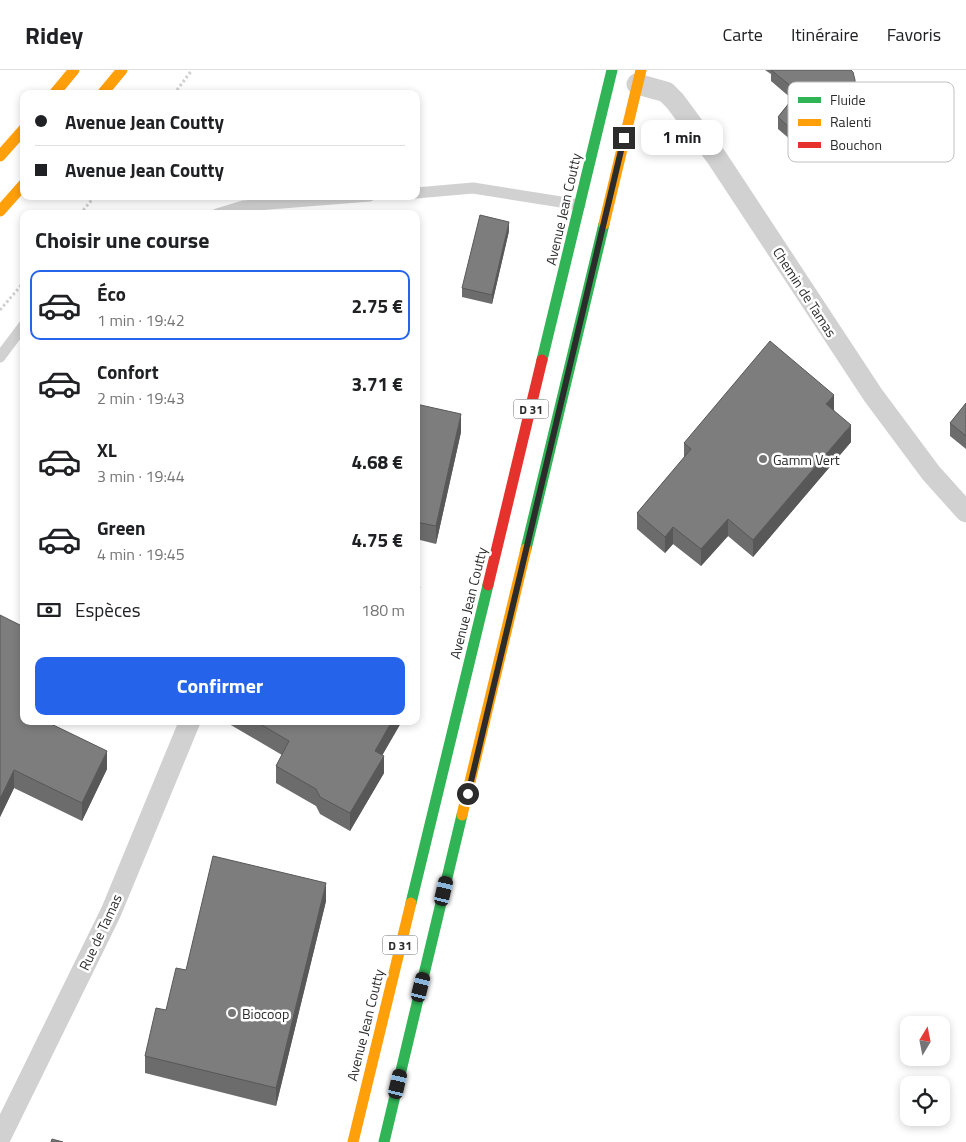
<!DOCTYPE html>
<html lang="fr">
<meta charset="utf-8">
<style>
body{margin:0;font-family:"Titillium Web",sans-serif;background:#f6f6f6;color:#202124;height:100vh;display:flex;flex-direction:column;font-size:19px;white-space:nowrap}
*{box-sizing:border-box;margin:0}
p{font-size:16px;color:#757577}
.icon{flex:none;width:28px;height:28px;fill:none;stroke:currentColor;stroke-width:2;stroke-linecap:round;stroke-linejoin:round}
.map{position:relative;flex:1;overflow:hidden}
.side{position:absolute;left:20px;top:140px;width:400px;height:515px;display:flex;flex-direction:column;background:#fff;border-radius:10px;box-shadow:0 2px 8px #0003}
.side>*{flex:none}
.hud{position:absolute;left:20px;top:20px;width:400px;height:110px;border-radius:10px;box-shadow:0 2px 8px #0003;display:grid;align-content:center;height:110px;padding:0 15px;background:#fff}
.needle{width:32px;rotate:10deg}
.fabs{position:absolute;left:900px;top:946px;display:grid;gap:10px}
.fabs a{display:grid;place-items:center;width:50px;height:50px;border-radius:10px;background:#fff;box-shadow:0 2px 8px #0003;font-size:25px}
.end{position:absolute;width:22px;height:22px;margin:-11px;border:6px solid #2c2c2c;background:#fff;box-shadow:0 0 0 2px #fff}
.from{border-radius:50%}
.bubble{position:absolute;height:35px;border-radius:10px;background:#fff;box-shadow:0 2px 8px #0003;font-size:16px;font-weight:700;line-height:35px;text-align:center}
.car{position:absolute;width:15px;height:30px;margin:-15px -8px;border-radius:6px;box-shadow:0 0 4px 1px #0007;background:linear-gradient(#222 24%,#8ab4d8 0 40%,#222 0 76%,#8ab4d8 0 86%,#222 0)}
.hud b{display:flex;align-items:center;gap:18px;height:48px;font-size:19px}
.hud b+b{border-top:1px solid #e0e0e0}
.hud i{width:12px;height:12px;background:#202124}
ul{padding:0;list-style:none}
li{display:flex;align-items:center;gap:15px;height:70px;margin:0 10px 8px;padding:0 5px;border:2px solid transparent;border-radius:10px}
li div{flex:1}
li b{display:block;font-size:19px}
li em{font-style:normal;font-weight:700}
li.selected{border-color:#2563eb}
li>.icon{width:45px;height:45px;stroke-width:1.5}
h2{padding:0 15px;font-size:22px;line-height:60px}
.pay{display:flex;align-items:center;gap:12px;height:55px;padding:0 15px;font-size:19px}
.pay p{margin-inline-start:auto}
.button{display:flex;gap:10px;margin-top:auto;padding:10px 15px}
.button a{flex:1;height:58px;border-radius:10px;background:#2563eb;color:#fff;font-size:20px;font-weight:700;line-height:58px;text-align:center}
header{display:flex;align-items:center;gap:30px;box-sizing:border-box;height:70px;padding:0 25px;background:#fff;border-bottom:1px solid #e0e0e0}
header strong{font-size:24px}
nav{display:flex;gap:28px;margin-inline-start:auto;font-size:18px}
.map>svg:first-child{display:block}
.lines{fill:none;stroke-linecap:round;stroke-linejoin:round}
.path{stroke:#d0d0d0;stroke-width:3;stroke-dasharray:2.5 2.5;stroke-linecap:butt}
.lane{stroke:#d1d1d1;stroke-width:11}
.street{stroke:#d1d1d1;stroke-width:21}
.fast{stroke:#30b455;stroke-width:11}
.slow{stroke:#ff9f0a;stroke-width:11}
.jam{stroke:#e5322d;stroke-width:11}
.wall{fill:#6c6c6c}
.shaded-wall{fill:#585858}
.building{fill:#7d7d7d;stroke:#585858}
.route{stroke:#2c2c2c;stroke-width:6}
.poi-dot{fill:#767676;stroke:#fff;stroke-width:2}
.labels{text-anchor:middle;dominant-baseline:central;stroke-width:5;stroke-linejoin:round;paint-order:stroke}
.shield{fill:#fff;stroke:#6b6b6b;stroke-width:1}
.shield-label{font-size:12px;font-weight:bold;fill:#2c2c2c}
.street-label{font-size:14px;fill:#2c2c2c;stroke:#fff}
.poi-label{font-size:14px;fill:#2c2c2c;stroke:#fff;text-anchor:start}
.key{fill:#fff;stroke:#c0c0c0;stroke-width:1}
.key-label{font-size:14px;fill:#2c2c2c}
</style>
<header>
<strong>Ridey</strong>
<nav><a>Carte</a><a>Itinéraire</a><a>Favoris</a></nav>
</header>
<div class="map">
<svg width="966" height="1072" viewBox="0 0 966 1072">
<rect width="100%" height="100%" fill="#fff"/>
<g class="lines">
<!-- path -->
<g class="path">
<path d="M174 24 192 0"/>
<path d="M80 144 95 126"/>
<path d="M0 240 24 212"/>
</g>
<!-- lane -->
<g class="lane">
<path d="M416 123 473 118 580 135"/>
<path d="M217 144 243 136 370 126"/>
<path d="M0 287 24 255"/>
</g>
<!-- street -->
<g class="street">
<path d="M637 14 666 22 675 31 717 88 873 325 931 403 966 442"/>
<path d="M0 1068 111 842 190 651"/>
</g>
<!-- fast -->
<g class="fast">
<path d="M542 290 612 0"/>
<path d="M526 479 604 154"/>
<path d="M411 833 488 515"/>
<path d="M384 1072 462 745"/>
</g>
<!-- slow -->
<g class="slow">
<path d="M54 24 74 0"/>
<path d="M102 24 122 0"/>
<path d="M0 86 24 59"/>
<path d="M0 141 24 114"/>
<path d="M604 154 641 0"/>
<path d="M462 745 526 479"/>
<path d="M353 1072 411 833"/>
</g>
<!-- jam -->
<path class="jam" d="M488 515 542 290"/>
</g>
<!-- wall -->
<g class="wall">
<path d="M765 0H851L855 21V32L850 42 845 47 838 51 831 52 812 47 792 71 778 59V47L792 29 771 11V4Z"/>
<path d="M509 161 492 234 462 227V218Z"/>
<path d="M966 333V379L950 366V353Z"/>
<path d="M416 334 461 362 436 474 416 469Z"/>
<path d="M834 340 851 372 753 487 728 466 701 496 673 474 665 483 637 459V443L684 388V373Z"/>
<path d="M0 545 24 651H47V652L107 699 82 751 14 718 0 747Z"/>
<path d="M224 651H402L382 685 384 703 350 761 320 744 316 736 276 713V696L282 685Z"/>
<path d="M326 831 276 1036 145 1003V986L166 940 186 900Z"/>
</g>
<!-- shaded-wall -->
<g class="shaded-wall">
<path d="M855 10V32L850 42 845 47 838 51V39Z"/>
<path d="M812 36V47L792 71V60Z"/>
<path d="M509 152V161L492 234V225Z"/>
<path d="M834 325V342L826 334Z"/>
<path d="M461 344V362L436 474V456Z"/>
<path d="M851 355V372L753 487V470Z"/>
<path d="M728 449V466L701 496V479Z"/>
<path d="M673 457V474L665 483V467Z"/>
<path d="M420 517V534L416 542V524Z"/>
<path d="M392 651H402L375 698V681Z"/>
<path d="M107 681V699L82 751V733Z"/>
<path d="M384 686V703L350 761V743Z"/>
<path d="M14 700V718L0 747V729Z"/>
<path d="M326 813V831L276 1036V1018Z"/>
</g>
<!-- building -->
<g class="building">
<path d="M771 0H851L853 2 855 10V21L850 31 845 36 838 39 831 40 812 36 792 60 778 47 798 22Z"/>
<path d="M480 145 509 152 492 225 462 218Z"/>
<path d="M770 271 834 325 826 334 851 355 753 470 728 449 701 479 673 457 665 467 637 443 691 379 684 373Z"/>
<path d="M966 333V366L950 353Z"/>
<path d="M416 334 461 344 436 456 416 452Z"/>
<path d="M416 514 420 517 416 524Z"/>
<path d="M0 545 24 557V651H45L107 681 82 733 14 700 0 729Z"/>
<path d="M255 651H392L375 681 384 686 350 743 320 727 316 719 276 696 289 671Z"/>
<path d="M213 786 326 813 276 1018 145 986 156 938 166 940 176 898 186 900Z"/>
<path d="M52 1069 63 1072H51Z"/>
</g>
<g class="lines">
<!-- route -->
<path class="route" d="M468 724 624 68"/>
</g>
<!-- markers -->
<g class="poi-dot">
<circle cx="763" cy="389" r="5"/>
<circle cx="232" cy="943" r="5"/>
</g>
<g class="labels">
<!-- shield labels -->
<g class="shield">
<rect x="513.5" y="329.5" width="35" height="19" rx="4"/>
<rect x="382.5" y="865.5" width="35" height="19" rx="4"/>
</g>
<g class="shield-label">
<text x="531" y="339">D 31</text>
<text x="400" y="875">D 31</text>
</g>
<!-- street labels -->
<g class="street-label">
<text transform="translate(563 139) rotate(-77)">Avenue Jean Coutty</text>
<text transform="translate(805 222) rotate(57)">Chemin de Tamas</text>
<text transform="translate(468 533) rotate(-76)">Avenue Jean Coutty</text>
<text transform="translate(100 862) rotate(-65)">Rue de Tamas</text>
<text transform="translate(365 955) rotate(-76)">Avenue Jean Coutty</text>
</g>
<!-- poi labels -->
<g class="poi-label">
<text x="773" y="389">Gamm Vert</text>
<text x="242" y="943">Biocoop</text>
</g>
</g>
<!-- legend -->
<rect x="788" y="12" width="166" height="80" rx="8" class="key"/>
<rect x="798" y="27" width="23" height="6" fill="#30b455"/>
<rect x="798" y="49" width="23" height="7" fill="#ff9f0a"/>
<rect x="798" y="72" width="23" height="6" fill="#e5322d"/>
<g class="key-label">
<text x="830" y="35">Fluide</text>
<text x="830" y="57">Ralenti</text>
<text x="830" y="80">Bouchon</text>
</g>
</svg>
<div class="fabs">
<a><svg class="needle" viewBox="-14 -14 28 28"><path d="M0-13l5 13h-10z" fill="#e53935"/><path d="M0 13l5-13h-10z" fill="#757577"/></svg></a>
<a><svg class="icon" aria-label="locate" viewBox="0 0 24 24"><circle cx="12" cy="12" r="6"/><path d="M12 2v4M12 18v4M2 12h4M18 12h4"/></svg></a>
</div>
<i class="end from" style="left:468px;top:724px"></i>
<i class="end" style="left:624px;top:68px"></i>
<div class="bubble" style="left:641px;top:50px;width:82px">1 min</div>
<i class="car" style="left:444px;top:821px;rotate:13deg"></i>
<i class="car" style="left:421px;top:917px;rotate:14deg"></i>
<i class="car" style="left:398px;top:1014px;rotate:13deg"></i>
<div class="hud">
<b><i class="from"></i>Avenue Jean Coutty</b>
<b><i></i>Avenue Jean Coutty</b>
</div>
<section class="side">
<h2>Choisir une course</h2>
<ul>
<li class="selected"><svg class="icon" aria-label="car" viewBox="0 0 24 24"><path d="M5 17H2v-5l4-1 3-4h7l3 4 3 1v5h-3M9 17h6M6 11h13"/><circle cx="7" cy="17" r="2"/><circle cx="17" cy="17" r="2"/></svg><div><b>Éco</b><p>1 min · 19:42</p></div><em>2.75 €</em></li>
<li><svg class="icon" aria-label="car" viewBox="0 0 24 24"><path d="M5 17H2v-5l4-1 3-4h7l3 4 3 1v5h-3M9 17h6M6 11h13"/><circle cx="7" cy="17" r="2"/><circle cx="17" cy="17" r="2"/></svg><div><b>Confort</b><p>2 min · 19:43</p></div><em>3.71 €</em></li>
<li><svg class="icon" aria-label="car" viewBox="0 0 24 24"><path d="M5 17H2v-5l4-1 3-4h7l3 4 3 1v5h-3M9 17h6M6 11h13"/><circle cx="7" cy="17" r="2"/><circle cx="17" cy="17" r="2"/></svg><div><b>XL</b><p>3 min · 19:44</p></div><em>4.68 €</em></li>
<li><svg class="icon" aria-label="car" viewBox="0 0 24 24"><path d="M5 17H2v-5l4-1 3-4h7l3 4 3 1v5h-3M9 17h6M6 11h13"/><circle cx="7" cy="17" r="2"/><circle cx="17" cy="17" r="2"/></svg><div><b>Green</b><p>4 min · 19:45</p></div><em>4.75 €</em></li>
</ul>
<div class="pay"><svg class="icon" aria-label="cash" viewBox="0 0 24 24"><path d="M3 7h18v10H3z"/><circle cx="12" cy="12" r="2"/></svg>Espèces<p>180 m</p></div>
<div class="button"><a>Confirmer</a></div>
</section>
</div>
